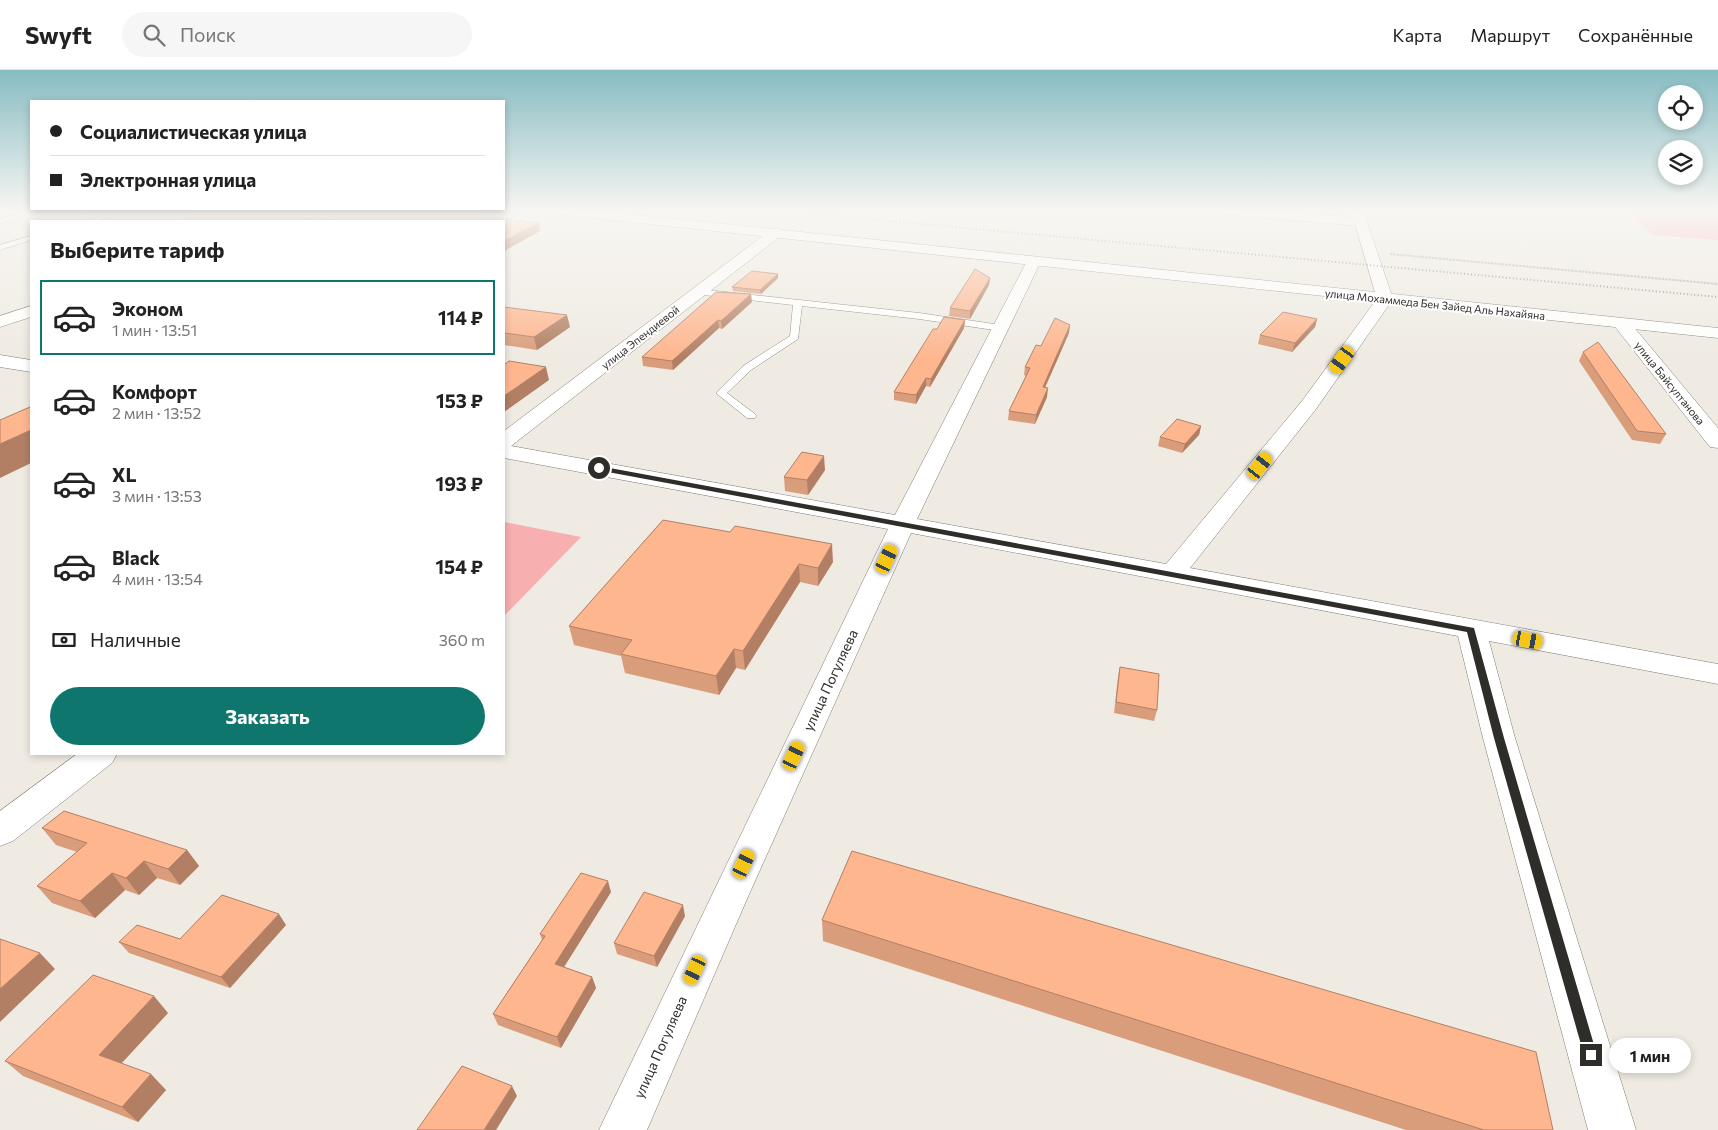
<!DOCTYPE html>
<html lang="ru">
<meta charset="utf-8">
<style>
body{margin:0;font-family:Commissioner,sans-serif;background:#f6f6f6;color:#222;height:100vh;display:flex;flex-direction:column;font-size:19px;white-space:nowrap}
*{box-sizing:border-box;margin:0}
p{font-size:16px;color:#767676}
.icon{flex:none;width:28px;height:28px;fill:none;stroke:currentColor;stroke-width:2;stroke-linecap:round;stroke-linejoin:round}
.map{position:relative;flex:1;overflow:hidden}
.drawer{position:absolute;left:30px;top:150px;width:475px;height:535px;display:flex;flex-direction:column;background:#fff;border-radius:0px;box-shadow:0 2px 8px #0003}
.drawer>*{flex:none}
.hud{position:absolute;left:30px;top:30px;width:475px;height:110px;border-radius:0px;box-shadow:0 2px 8px #0003;display:grid;align-content:center;height:110px;padding:0 20px;background:#fff}
.fabs{position:absolute;left:1658px;top:15px;display:grid;gap:10px}
.fabs a{display:grid;place-items:center;width:45px;height:45px;border-radius:50%;background:#fff;box-shadow:0 2px 8px #0003;font-size:25px}
.end{position:absolute;width:22px;height:22px;margin:-11px;border:6px solid #2f2d2a;background:#fff;box-shadow:0 0 0 2px #fff}
.from{border-radius:50%}
.bubble{position:absolute;height:35px;border-radius:18px;background:#fff;box-shadow:0 2px 8px #0003;font-size:16px;font-weight:700;line-height:35px;text-align:center}
.car{position:absolute;width:15px;height:30px;margin:-15px -8px;border-radius:6px;box-shadow:0 0 4px 1px #0007;background:linear-gradient(#f5c518 24%,#345 0 40%,#f5c518 0 76%,#345 0 86%,#f5c518 0)}
.hud b{display:flex;align-items:center;gap:18px;height:48px;font-size:19px}
.hud b+b{border-top:1px solid #e0e0e0}
.hud i{width:12px;height:12px;background:#222}
ul{padding:0;list-style:none}
li{display:flex;align-items:center;gap:15px;height:75px;margin:0 10px 8px;padding:0 10px;border:2px solid transparent;border-radius:0px}
li div{flex:1}
li b{display:block;font-size:19px}
li em{font-style:normal;font-weight:700}
li.selected{border-color:#0f766e}
li>.icon{width:45px;height:45px;stroke-width:1.5}
h2{padding:0 20px;font-size:22px;line-height:60px}
.pay{display:flex;align-items:center;gap:12px;height:55px;padding:0 20px;font-size:19px}
.pay p{margin-inline-start:auto}
.primary-button{display:flex;gap:10px;margin-top:auto;padding:10px 20px}
.primary-button a{flex:1;height:58px;border-radius:30px;background:#0f766e;color:#fff;font-size:20px;font-weight:700;line-height:58px;text-align:center}
header{display:flex;align-items:center;gap:30px;box-sizing:border-box;height:70px;padding:0 25px;background:#fff;border-bottom:1px solid #e0e0e0}
header strong{font-size:24px}
nav{display:flex;gap:28px;margin-inline-start:auto;font-size:18px}
.search{width:350px;height:45px;background:#f6f6f6;display:flex;align-items:center;gap:12px;box-sizing:border-box;padding:0 18px;border-radius:28px;color:#767676;font-size:19px}
.map>svg:first-child{display:block}
.green{fill:#f8afb0}
.lines{fill:none;stroke-linecap:round;stroke-linejoin:round}
.service-casing{stroke:#807b74;stroke-width:1}
.minor-casing{stroke:#807b74;stroke-width:1}
.tertiary-casing{stroke:#807b74;stroke-width:1}
.secondary-casing{stroke:#807b74;stroke-width:1}
.path{stroke:#b4b1ab;stroke-width:2;stroke-dasharray:2.5 1;stroke-linecap:butt}
.service{fill:#fff;fill-rule:evenodd}
.minor{fill:#fff;fill-rule:evenodd}
.tertiary{fill:#fff;fill-rule:evenodd}
.secondary{fill:#fff;fill-rule:evenodd}
.rail{stroke:#85827d;stroke-width:2;stroke-dasharray:1 2.5;stroke-linecap:butt}
.wall{fill:#da9d7b}
.shaded-wall{fill:#b27f64}
.building{fill:#feb68f;stroke:#b27f64}
.route{fill:#2f2d2a}
.labels{text-anchor:middle;dominant-baseline:central;stroke-width:4;stroke-linejoin:round;paint-order:stroke}
.far-street-label{font-size:11px;fill:#2f2d2a;stroke:#fff}
.street-label{font-size:14px;fill:#2f2d2a;stroke:#fff}
</style>
<header>
<strong>Swyft</strong>
<div class="search"><svg class="icon" aria-label="search" viewBox="0 0 24 24"><circle cx="10" cy="10" r="6"/><path d="M15 15l6 6"/></svg>Поиск</div>
<nav><a>Карта</a><a>Маршрут</a><a>Сохранённые</a></nav>
</header>
<div class="map">
<svg width="1718" height="1060" viewBox="0 0 1718 1060">
<rect width="100%" height="100%" fill="#efebe3"/>
<!-- green -->
<g class="green">
<path d="M1628 140H1718V170L1652 165Z"/>
<path d="M504 452 581 467 504 546Z"/>
</g>
<g class="lines">
<defs>
<g id="service">
<path d="M31 140H43L0 153V149Z"/>
<path d="M119 140H130L95 151H84Z"/>
<path d="M530 140H539L504 157V152Z"/>
<path d="M31 166V170L0 180V175Z"/>
<path d="M698 219 919 243 1001 255 1006 258 1001 261 919 249 802 236 798 269 751 300 727 323 755 344 757 346 755 348H747L716 323 743 296 790 266 793 235 695 224V220Z"/>
</g>
<g id="minor">
<path d="M1214 140H1265L1361 148 1368 152 1361 156 1220 144Z"/>
<path d="M777 158 784 162 782 165 511 376 895 445 1027 191 1029 188H1039L1041 191 917 449 1166 494 1302 331 1379 226H1391L1393 229 1316 339 1190 498 1718 594V614L1489 571 1515 668 1636 1060H1588L1483 668 1458 566 911 463 747 829 647 1060H599L888 459 504 388V361L772 159Z"/>
<path d="M31 236V247L0 257V246Z"/>
<path d="M1622 249 1628 250 1718 358V378L1710 377 1616 258 1613 254 1616 250Z"/>
<path d="M0 285 31 290V302L0 297Z"/>
<path d="M77 684H117L112 693 13 771 0 776V741Z"/>
</g>
<path id="tertiary" d="M1351 140H1363L1393 229 1391 232H1379L1377 229Z"/>
<path id="secondary" d="M549 140H591L1718 258V268L555 144Z"/>
</defs>
<!-- service casing -->
<use href="#service" class="service-casing"/>
<!-- minor casing -->
<use href="#minor" class="minor-casing"/>
<!-- tertiary casing -->
<use href="#tertiary" class="tertiary-casing"/>
<!-- secondary casing -->
<use href="#secondary" class="secondary-casing"/>
<!-- path -->
<path class="path" d="M1390 184 1718 214"/>
<!-- service -->
<use href="#service" class="service"/>
<!-- minor -->
<use href="#minor" class="minor"/>
<!-- tertiary -->
<use href="#tertiary" class="tertiary"/>
<!-- secondary -->
<use href="#secondary" class="secondary"/>
<!-- rail -->
<path class="rail" d="M767 140 1718 227"/>
</g>
<!-- wall -->
<g class="wall">
<path d="M48 140H101L85 145Z"/>
<path d="M192 140H291L279 144H439L502 150 540 161 504 181V151H178L198 145 194 144Z"/>
<path d="M778 204V208L761 224 733 221 732 217Z"/>
<path d="M990 208 989 215 970 249 949 246 950 238Z"/>
<path d="M752 232 722 259 719 258 673 300 643 296 642 287Z"/>
<path d="M504 237 570 257 537 280 504 275Z"/>
<path d="M1317 249 1315 257 1292 282 1258 274 1260 265Z"/>
<path d="M965 250 964 258 930 317 926 316 916 334 894 330V322L937 259Z"/>
<path d="M1069 263 1045 318 1047 327 1035 354 1008 350 1009 341 1026 306 1024 305 1025 297 1041 276Z"/>
<path d="M1583 282 1666 364 1660 374 1632 370 1579 291Z"/>
<path d="M1201 356 1199 365 1182 383 1158 376 1160 367Z"/>
<path d="M825 400 808 425 785 421 784 407Z"/>
<path d="M663 450 833 492 818 516 800 512 745 600 736 598 719 625 625 603 621 586 574 575 569 556Z"/>
<path d="M1120 597 1157 640 1154 651 1114 643 1118 607Z"/>
<path d="M42 758 187 780 199 796 180 815 157 808 139 825 125 820 95 848 52 833 37 816 77 782 56 775Z"/>
<path d="M611 822 564 897 592 907 596 918 561 978 498 955 493 944 542 870 540 864Z"/>
<path d="M685 846 657 897 617 884 614 873Z"/>
<path d="M822 850 1553 1060H1406L823 871Z"/>
<path d="M286 855 230 918 129 883 119 872 180 869Z"/>
<path d="M168 943 122 993 166 1020 138 1052 23 1006 5 991Z"/>
</g>
<!-- shaded-wall -->
<g class="shaded-wall">
<path d="M82 140H101L85 145Z"/>
<path d="M268 140H291L272 146 267 144Z"/>
<path d="M312 147 313 151H301Z"/>
<path d="M539 153 540 161 504 181V171Z"/>
<path d="M778 204V208L761 224 760 220Z"/>
<path d="M990 208 989 215 970 249V241Z"/>
<path d="M751 224 752 232 722 259 721 251Z"/>
<path d="M567 245 570 257 537 280 534 267Z"/>
<path d="M1317 249 1315 257 1292 282 1295 273Z"/>
<path d="M718 250 719 258 673 300 672 291Z"/>
<path d="M965 250 964 258 930 317 931 309Z"/>
<path d="M1070 255 1069 263 1041 326 1043 317Z"/>
<path d="M546 297 549 310 504 342V326Z"/>
<path d="M926 308V316L916 334V325Z"/>
<path d="M1048 318 1047 327 1035 354 1036 345Z"/>
<path d="M1201 356 1199 365 1182 383 1185 374Z"/>
<path d="M31 360V393L0 408V374Z"/>
<path d="M824 386 825 400 808 425 807 410Z"/>
<path d="M832 474 833 492 818 516V498Z"/>
<path d="M799 494 800 512 745 600 743 581Z"/>
<path d="M734 579 736 598 719 625 716 606Z"/>
<path d="M187 780 199 796 180 815 168 799Z"/>
<path d="M144 791 157 808 139 825 126 808Z"/>
<path d="M112 803 125 820 95 848 80 831Z"/>
<path d="M608 811 611 822 559 905 555 894Z"/>
<path d="M683 835 685 846 657 897 654 886Z"/>
<path d="M279 844 286 855 230 918 221 907Z"/>
<path d="M40 883 55 899 0 952V919Z"/>
<path d="M592 907 596 918 561 978 557 967Z"/>
<path d="M154 926 168 943 115 1000 99 985Z"/>
<path d="M151 1004 166 1020 138 1052 122 1037Z"/>
<path d="M512 1016 517 1026 496 1060H484Z"/>
</g>
<!-- building -->
<g class="building">
<path d="M213 140H268L267 144H287L300 140H406L439 144 445 142 500 148 502 150 505 149 539 153 504 171V151H341L312 147 301 151H178Z"/>
<path d="M975 199 990 208 970 241 950 238Z"/>
<path d="M752 201 778 204 760 220 732 217Z"/>
<path d="M716 222 751 224 721 251 718 250 672 291 642 287Z"/>
<path d="M504 237 567 245 534 267 504 263Z"/>
<path d="M1283 242 1317 249 1295 273 1260 265Z"/>
<path d="M944 247 965 250 931 309 926 308 916 325 894 322 933 259H937Z"/>
<path d="M1055 248 1070 255 1043 317 1048 318 1036 345 1009 341 1030 298 1025 297 1036 275 1041 276Z"/>
<path d="M1598 272 1666 364 1637 361 1583 282Z"/>
<path d="M509 291 546 297 504 326V295Z"/>
<path d="M30 337H31V360L0 374V350Z"/>
<path d="M1177 349 1201 356 1185 374 1160 367Z"/>
<path d="M802 382 824 386 807 410 784 407Z"/>
<path d="M663 450 730 462 735 456 832 474 818 498 799 494 743 581 734 579 716 606 621 584 632 570 569 556Z"/>
<path d="M1120 597 1159 604 1157 640 1116 632Z"/>
<path d="M64 741 187 780 168 799 144 791 126 808 112 803 80 831 37 816 87 773 42 758Z"/>
<path d="M852 781 1536 982 1553 1060H1484L822 850Z"/>
<path d="M581 803 608 811 555 894 592 907 557 967 493 944 545 866 540 864Z"/>
<path d="M644 822 683 835 654 886 614 873Z"/>
<path d="M222 825 279 844 221 907 119 872 137 855 180 869Z"/>
<path d="M0 869 40 883 0 919Z"/>
<path d="M93 905 154 926 99 985 151 1004 122 1037 5 991Z"/>
<path d="M462 996 512 1016 484 1060H417Z"/>
</g>
<!-- sky -->
<linearGradient id="sky" x2="0" y2="1"><stop stop-color="#87bcc3"/><stop offset="0.49" stop-color="#f8f6f2"/><stop offset="1" stop-color="#f8f6f2" stop-opacity="0"/></linearGradient>
<rect width="1718" height="288" fill="url(#sky)"/>
<!-- route -->
<path class="route" d="M599 396 1474 558 1504 668 1597 985 1595 990 1591 992 1586 990 1584 985 1494 668 1467 562 597 400V397Z"/>
<g class="labels">
<!-- far-street labels -->
<g class="far-street-label">
<text transform="translate(1435 234) rotate(6)">улица Мохаммеда Бен Зайед Аль Нахайяна</text>
<text transform="translate(640 267) rotate(-38)">улица Эпендиевой</text>
<text transform="translate(1670 313) rotate(51)">улица Байсултанова</text>
</g>
<!-- street labels -->
<g class="street-label">
<text transform="translate(830 610) rotate(-65)">улица Погуляева</text>
<text transform="translate(660 977) rotate(-66)">улица Погуляева</text>
</g>
</g>
</svg>
<div class="fabs">
<a><svg class="icon" aria-label="locate" viewBox="0 0 24 24"><circle cx="12" cy="12" r="6"/><path d="M12 2v4M12 18v4M2 12h4M18 12h4"/></svg></a>
<a><svg class="icon" aria-label="layers" viewBox="0 0 24 24"><path d="M12 4l9 5-9 5-9-5zM3 14l9 5 9-5"/></svg></a>
</div>
<i class="end from" style="left:599px;top:398px"></i>
<i class="end" style="left:1591px;top:985px"></i>
<div class="bubble" style="left:1609px;top:968px;width:82px">1 мин</div>
<i class="car" style="left:1342px;top:290px;rotate:216deg"></i>
<i class="car" style="left:1260px;top:396px;rotate:39deg"></i>
<i class="car" style="left:887px;top:489px;rotate:25deg"></i>
<i class="car" style="left:1528px;top:570px;rotate:100deg"></i>
<i class="car" style="left:794px;top:686px;rotate:25deg"></i>
<i class="car" style="left:744px;top:794px;rotate:25deg"></i>
<i class="car" style="left:695px;top:900px;rotate:205deg"></i>
<div class="hud">
<b><i class="from"></i>Социалистическая улица</b>
<b><i></i>Электронная улица</b>
</div>
<section class="drawer">
<h2>Выберите тариф</h2>
<ul>
<li class="selected"><svg class="icon" aria-label="car" viewBox="0 0 24 24"><path d="M5 17H2v-5l4-1 3-4h7l3 4 3 1v5h-3M9 17h6M6 11h13"/><circle cx="7" cy="17" r="2"/><circle cx="17" cy="17" r="2"/></svg><div><b>Эконом</b><p>1 мин · 13:51</p></div><em>114 ₽</em></li>
<li><svg class="icon" aria-label="car" viewBox="0 0 24 24"><path d="M5 17H2v-5l4-1 3-4h7l3 4 3 1v5h-3M9 17h6M6 11h13"/><circle cx="7" cy="17" r="2"/><circle cx="17" cy="17" r="2"/></svg><div><b>Комфорт</b><p>2 мин · 13:52</p></div><em>153 ₽</em></li>
<li><svg class="icon" aria-label="car" viewBox="0 0 24 24"><path d="M5 17H2v-5l4-1 3-4h7l3 4 3 1v5h-3M9 17h6M6 11h13"/><circle cx="7" cy="17" r="2"/><circle cx="17" cy="17" r="2"/></svg><div><b>XL</b><p>3 мин · 13:53</p></div><em>193 ₽</em></li>
<li><svg class="icon" aria-label="car" viewBox="0 0 24 24"><path d="M5 17H2v-5l4-1 3-4h7l3 4 3 1v5h-3M9 17h6M6 11h13"/><circle cx="7" cy="17" r="2"/><circle cx="17" cy="17" r="2"/></svg><div><b>Black</b><p>4 мин · 13:54</p></div><em>154 ₽</em></li>
</ul>
<div class="pay"><svg class="icon" aria-label="cash" viewBox="0 0 24 24"><path d="M3 7h18v10H3z"/><circle cx="12" cy="12" r="2"/></svg>Наличные<p>360 m</p></div>
<div class="primary-button"><a>Заказать</a></div>
</section>
</div>
